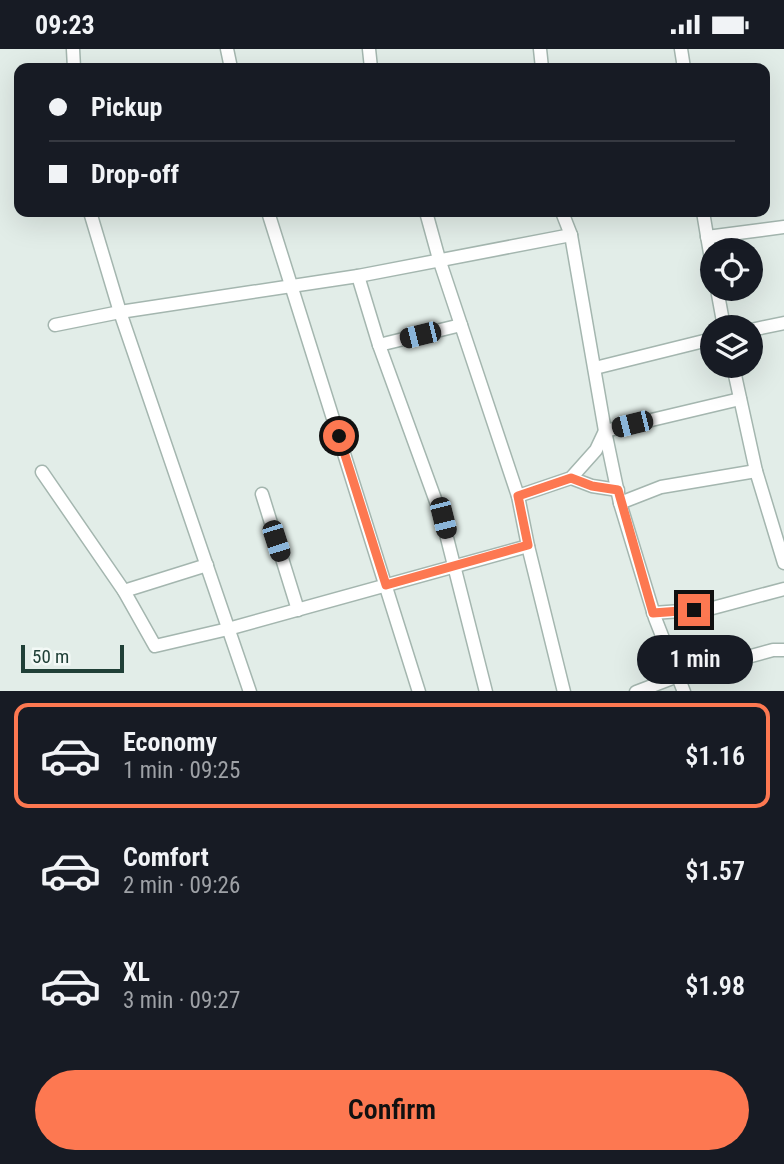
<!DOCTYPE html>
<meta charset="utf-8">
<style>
body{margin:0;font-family:"Roboto Condensed",sans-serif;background:#242831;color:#f1f3f6;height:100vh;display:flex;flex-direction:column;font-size:26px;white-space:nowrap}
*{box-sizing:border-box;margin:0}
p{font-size:23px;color:#9ea1a6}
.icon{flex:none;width:38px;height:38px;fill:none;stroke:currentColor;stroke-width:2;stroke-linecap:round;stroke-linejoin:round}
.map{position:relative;height:642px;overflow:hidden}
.sheet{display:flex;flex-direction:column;background:#171b24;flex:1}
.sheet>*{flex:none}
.top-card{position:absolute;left:14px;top:14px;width:756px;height:154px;border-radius:14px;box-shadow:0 7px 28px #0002;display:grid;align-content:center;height:154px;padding:0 35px;background:#171b24}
.tools{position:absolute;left:700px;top:189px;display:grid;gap:14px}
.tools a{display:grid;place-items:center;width:63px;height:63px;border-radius:50%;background:#171b24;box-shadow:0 7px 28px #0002;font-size:35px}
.scale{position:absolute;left:21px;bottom:18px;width:103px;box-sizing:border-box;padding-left:7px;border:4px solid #204037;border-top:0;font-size:19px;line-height:24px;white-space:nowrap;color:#204037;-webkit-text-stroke:5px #f3f9f6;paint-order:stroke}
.end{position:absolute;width:32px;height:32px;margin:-16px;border:9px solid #fd7851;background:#111;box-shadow:0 0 0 4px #111}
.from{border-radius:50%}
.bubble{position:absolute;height:49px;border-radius:24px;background:#171b24;box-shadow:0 7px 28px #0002;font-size:23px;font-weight:600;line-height:49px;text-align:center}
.car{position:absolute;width:21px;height:42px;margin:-21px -10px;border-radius:9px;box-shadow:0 0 5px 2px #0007;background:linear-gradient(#222 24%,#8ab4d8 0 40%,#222 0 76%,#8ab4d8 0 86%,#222 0)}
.top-card b{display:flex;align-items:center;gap:24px;height:66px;font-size:26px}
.top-card b+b{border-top:2px solid #363941}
.top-card i{width:18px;height:18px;background:#f1f3f6}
ul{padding:12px 0 0;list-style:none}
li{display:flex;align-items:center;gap:21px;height:105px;margin:0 14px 10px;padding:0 21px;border:4px solid transparent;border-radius:14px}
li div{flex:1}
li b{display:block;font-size:26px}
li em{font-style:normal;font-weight:600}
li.active{border-color:#fd7851}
li>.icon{width:63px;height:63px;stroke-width:1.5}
.button{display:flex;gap:14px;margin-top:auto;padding:14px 35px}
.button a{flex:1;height:80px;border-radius:42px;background:#fd7851;color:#111;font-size:28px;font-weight:600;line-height:80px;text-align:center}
.status{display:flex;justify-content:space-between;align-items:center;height:49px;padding:0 35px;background:#171b24;direction:ltr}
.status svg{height:19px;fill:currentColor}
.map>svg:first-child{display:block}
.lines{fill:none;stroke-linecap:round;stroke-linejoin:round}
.street-casing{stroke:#a4b6af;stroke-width:15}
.street{stroke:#fff;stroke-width:12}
.route{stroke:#fd7851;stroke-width:9}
</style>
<div class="status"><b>09:23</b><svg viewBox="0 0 49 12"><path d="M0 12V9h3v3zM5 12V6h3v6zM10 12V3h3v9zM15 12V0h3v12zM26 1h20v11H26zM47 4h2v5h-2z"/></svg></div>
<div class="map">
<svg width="784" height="643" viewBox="0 0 784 643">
<rect width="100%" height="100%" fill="#e2ede8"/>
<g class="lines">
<defs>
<g id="street">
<path d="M73 0 74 19"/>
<path d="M227 0 231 19"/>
<path d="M369 0 371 19"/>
<path d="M540 0 542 19"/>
<path d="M681 0 684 19"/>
<path d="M90 163 120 263 250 643"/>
<path d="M268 163 419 643"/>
<path d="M426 163 439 210 518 447 528 497 564 643"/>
<path d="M562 163 571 186 605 382 620 454 655 569 684 643"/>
<path d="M703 163 712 216"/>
<path d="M707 188 784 178"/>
<path d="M358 227 379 296 442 469 486 643"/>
<path d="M717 240 724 278"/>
<path d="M55 276 120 263 358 227 571 186"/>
<path d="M751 281 784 274"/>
<path d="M379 296 461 276"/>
<path d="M733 317 756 422 784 514"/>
<path d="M595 319 712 290"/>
<path d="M42 423 124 542 155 597 228 580 528 497"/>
<path d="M571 429 592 437 618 441"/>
<path d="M262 445 298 561"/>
<path d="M518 447 571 429 596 401 605 382 740 350"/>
<path d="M620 454 661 438 756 422"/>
<path d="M124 542 207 516"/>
<path d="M653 564 709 560 784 540"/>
<path d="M636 643 678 627 773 601H784"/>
</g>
</defs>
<!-- street casing -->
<use href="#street" class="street-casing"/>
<!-- street -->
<use href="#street" class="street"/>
</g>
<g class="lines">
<!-- route -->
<path class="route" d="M339 387 386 536 528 496 518 447 571 429 592 437 618 441 653 564 694 561"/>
</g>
</svg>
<div class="tools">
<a><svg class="icon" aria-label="locate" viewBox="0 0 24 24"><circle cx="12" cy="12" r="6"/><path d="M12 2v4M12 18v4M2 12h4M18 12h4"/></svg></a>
<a><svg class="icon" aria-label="layers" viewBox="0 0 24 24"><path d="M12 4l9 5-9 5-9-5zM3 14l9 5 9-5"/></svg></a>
</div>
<div class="scale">50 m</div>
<i class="end from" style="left:339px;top:387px"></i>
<i class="end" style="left:694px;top:561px"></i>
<div class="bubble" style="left:637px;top:586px;width:116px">1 min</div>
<i class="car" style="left:420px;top:286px;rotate:256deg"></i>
<i class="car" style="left:632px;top:375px;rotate:256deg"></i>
<i class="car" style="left:443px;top:469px;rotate:166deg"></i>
<i class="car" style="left:276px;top:492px;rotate:162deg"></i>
<div class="top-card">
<b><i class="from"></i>Pickup</b>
<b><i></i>Drop-off</b>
</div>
</div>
<section class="sheet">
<ul>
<li class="active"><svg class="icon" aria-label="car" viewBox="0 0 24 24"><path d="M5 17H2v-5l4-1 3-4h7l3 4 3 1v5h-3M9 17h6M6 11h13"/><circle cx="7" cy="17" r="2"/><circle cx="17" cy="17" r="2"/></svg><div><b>Economy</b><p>1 min · 09:25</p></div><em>$1.16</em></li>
<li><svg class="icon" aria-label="car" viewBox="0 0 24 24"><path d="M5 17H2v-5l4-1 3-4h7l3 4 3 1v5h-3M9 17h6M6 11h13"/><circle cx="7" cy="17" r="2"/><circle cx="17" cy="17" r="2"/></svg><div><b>Comfort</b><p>2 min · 09:26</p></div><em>$1.57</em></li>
<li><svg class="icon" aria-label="car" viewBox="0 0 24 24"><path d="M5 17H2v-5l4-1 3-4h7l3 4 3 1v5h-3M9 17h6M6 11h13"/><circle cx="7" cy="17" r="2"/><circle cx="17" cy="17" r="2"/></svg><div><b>XL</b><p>3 min · 09:27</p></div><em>$1.98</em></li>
</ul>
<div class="button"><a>Confirm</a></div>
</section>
